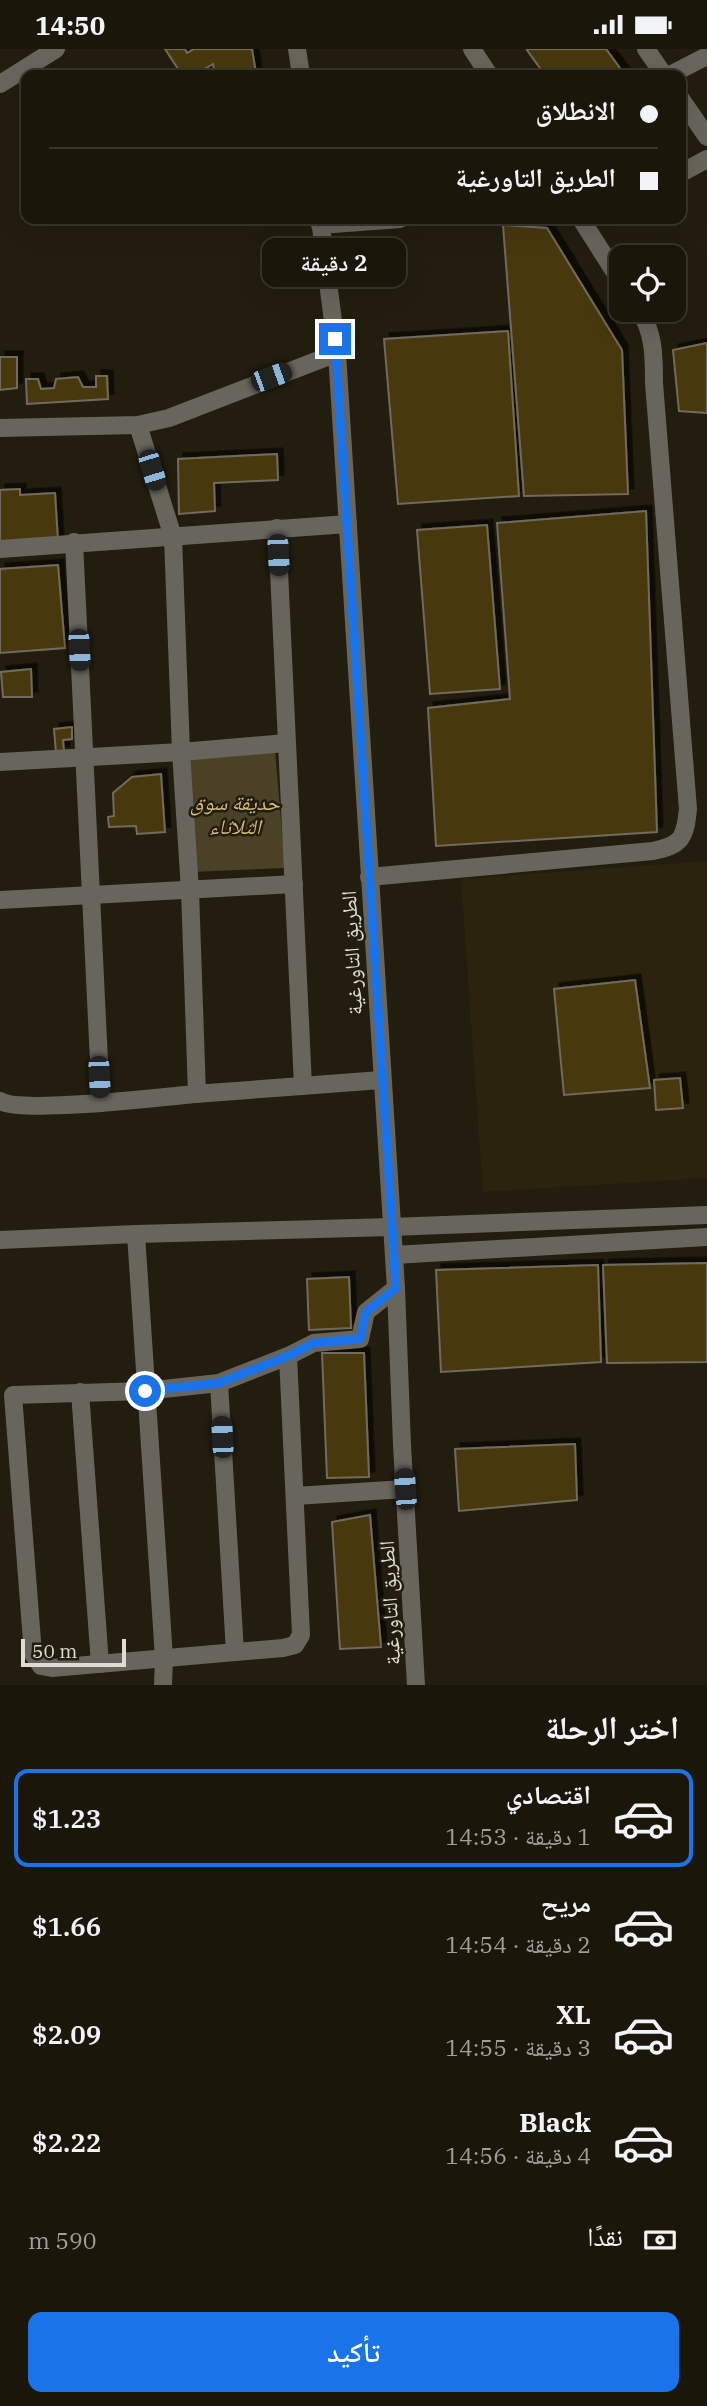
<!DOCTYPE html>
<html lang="ar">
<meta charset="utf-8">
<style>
body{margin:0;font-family:"IBM Plex Serif","Noto Naskh Arabic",serif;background:#231f13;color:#f1f3f6;direction:rtl;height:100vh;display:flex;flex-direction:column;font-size:26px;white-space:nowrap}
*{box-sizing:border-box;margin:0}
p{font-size:23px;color:#9f9f9c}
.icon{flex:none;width:38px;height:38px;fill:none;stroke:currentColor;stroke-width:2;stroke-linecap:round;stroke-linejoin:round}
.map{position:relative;height:1636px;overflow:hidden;direction:ltr}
.sheet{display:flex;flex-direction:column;background:#1a160a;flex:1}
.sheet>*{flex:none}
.banner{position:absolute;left:21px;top:21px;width:665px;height:154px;border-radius:14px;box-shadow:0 7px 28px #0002,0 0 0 2px #38352b;direction:rtl;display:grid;align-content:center;height:154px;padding:0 28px;background:#1a160a}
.buttons{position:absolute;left:609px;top:196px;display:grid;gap:14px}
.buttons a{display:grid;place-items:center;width:77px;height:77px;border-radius:14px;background:#1a160a;box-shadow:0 7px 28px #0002,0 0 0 2px #38352b;font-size:35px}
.scale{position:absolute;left:21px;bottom:18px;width:105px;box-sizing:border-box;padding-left:7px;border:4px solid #e0dcd3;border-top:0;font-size:19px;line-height:24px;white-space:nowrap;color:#e0dcd3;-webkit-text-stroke:5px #221d0e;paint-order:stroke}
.end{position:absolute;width:32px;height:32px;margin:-16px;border:9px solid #1a73e8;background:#fff;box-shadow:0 0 0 4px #fff}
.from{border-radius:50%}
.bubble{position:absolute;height:49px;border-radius:14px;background:#1a160a;box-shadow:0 7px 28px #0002,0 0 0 2px #38352b;font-size:23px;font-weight:600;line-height:49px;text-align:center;direction:rtl}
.car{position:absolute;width:21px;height:42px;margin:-21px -10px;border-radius:9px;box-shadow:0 0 5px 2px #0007;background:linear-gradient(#222 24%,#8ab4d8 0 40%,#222 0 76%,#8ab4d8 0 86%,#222 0)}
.banner b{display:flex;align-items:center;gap:24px;height:66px;font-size:26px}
.banner b+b{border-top:2px solid #38352b}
.banner i{width:18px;height:18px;background:#f1f3f6}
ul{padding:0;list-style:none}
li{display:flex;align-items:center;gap:21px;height:98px;margin:0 14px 10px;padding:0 14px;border:4px solid transparent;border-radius:14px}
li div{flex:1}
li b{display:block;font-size:26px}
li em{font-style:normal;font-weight:600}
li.current{border-color:#1a73e8}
li>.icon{width:63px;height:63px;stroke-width:1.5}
h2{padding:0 28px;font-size:32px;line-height:84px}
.pay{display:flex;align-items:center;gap:18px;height:77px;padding:0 28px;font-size:26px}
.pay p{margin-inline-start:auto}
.action{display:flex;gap:14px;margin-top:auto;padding:14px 28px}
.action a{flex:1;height:80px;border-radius:14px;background:#1a73e8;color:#fff;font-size:28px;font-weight:600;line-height:80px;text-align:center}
.status{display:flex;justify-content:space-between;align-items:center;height:49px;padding:0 35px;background:#1a160a;direction:ltr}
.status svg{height:19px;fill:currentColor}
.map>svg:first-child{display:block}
.built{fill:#2b230e}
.green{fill:#4b4127}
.building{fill:#46370d;stroke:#726b5b;stroke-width:2;filter:url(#shadow)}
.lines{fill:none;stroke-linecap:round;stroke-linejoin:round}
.minor{stroke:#68655d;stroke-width:18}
.route{stroke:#1a73e8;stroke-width:9}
.labels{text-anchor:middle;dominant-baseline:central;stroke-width:5;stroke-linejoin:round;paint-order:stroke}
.park-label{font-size:21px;font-style:italic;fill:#d5bb78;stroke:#221d0e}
.street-label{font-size:21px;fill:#e0dcd3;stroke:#221d0e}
</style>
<div class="status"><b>14:50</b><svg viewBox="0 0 49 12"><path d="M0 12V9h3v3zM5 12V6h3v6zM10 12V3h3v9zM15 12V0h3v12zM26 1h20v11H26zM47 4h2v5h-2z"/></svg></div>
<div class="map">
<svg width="707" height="1636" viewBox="0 0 707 1636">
<defs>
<filter id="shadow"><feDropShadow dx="5.5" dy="-5.5" stdDeviation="0" flood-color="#0009"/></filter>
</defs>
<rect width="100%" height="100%" fill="#221d0e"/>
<!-- built -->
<path class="built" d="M707 812V1129L483 1143 461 830Z"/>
<!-- green -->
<path class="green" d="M275 701 285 819 192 823 186 704Z"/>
<!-- building -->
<g class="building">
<path d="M165 0H185L187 4 194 0H252L256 24 252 26H215L213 15 194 26H182Z"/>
<path d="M529 0H606L625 26H545L527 1Z"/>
<path d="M503 176 547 179 622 301 628 445 524 447Z"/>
<path d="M508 282 519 447 398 455 384 290Z"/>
<path d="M707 294V364L679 362 673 301Z"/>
<path d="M0 308H17V339L0 341Z"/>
<path d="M96 327H107L108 350 27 355 26 330H38L41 340 54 339 56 330 78 328 83 338H96Z"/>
<path d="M277 405 278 431 214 434 215 462 179 465 178 410Z"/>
<path d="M20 440V446L55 444 58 492 0 495V441Z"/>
<path d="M646 462 657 783 436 797 428 659 510 650 497 474Z"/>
<path d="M487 476 500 640 430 645 417 481Z"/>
<path d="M58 516 65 599 0 604V520Z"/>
<path d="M31 620 32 648H3L1 623Z"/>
<path d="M72 678V690L63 691 64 703 56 704 54 680Z"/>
<path d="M161 725 165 783 137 785 136 777 109 778 108 768 114 767 113 744 132 728Z"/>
<path d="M635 931 650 1039 564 1046 554 940Z"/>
<path d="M680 1029 683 1059 656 1061 654 1031Z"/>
<path d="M707 1214V1313L607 1314 603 1216Z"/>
<path d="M598 1216 601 1313 441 1323 436 1221Z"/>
<path d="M349 1228 351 1279 309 1281 307 1230Z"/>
<path d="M322 1304H364L369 1428 327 1429Z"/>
<path d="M575 1395 577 1451 459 1462 455 1400Z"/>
<path d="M370 1466 381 1598 340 1600 332 1473Z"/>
</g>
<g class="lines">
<!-- minor -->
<g class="minor">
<path d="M297 0 301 26"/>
<path d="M472 0 489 26"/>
<path d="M646 0 664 26"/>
<path d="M670 26 707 7"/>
<path d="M0 35 56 0"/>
<path d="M681 50 707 88"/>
<path d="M681 124 707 110"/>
<path d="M320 170 337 304 396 1239 402 1396 416 1636"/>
<path d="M581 170 621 233"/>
<path d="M320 176 400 170"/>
<path d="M138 376 173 488 181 703 190 841 197 1045"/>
<path d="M0 379 138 376 169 369 337 304"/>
<path d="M277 479 303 1037"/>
<path d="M74 493 101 1054"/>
<path d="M0 500 348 475"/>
<path d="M0 713 181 703 286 694"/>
<path d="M369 828 653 802C682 796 685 789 688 760L654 334C654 307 654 283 639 261"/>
<path d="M0 851 294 835"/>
<path d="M0 1052C21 1065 162 1048 195 1045 257 1040 319 1036 381 1031"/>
<path d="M136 1185 164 1609 163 1636"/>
<path d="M0 1191 136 1185 391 1178 707 1166"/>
<path d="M394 1206 707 1188"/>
<path d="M288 1307 301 1586 295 1596 283 1599 52 1619 41 1617 33 1605 13 1346 145 1342 219 1334 288 1307 314 1294 360 1290 366 1263 396 1239"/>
<path d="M219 1334 235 1603"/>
<path d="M80 1343 100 1615"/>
<path d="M295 1447 405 1440"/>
</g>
</g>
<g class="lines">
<!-- route -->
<path class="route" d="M145 1342 219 1334 288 1307 314 1294 360 1290 366 1263 396 1239 335 290"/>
</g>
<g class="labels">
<!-- park labels -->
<g class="park-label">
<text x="235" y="753">حديقة سوق<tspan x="235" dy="24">الثلاثاء</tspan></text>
</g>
<!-- street labels -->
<g class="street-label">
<text transform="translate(351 904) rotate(-93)">الطريق التاورغية</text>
<text transform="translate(389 1554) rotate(-93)">الطريق التاورغية</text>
</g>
</g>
</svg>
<div class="buttons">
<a><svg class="icon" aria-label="locate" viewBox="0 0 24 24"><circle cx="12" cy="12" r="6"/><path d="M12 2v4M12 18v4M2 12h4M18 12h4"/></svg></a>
</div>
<div class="scale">50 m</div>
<i class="end from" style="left:145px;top:1342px"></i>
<i class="end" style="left:335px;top:290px"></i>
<div class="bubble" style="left:262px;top:189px;width:144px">2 دقيقة</div>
<i class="car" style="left:271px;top:328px;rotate:70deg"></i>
<i class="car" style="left:152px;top:421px;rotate:163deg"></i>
<i class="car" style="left:278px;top:506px;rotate:177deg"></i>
<i class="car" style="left:79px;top:601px;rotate:177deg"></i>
<i class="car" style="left:99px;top:1028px;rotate:177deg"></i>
<i class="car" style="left:222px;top:1388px;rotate:357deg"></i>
<i class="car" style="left:405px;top:1440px;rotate:356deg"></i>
<div class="banner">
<b><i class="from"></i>الانطلاق</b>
<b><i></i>الطريق التاورغية</b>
</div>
</div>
<section class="sheet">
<h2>اختر الرحلة</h2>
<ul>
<li class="current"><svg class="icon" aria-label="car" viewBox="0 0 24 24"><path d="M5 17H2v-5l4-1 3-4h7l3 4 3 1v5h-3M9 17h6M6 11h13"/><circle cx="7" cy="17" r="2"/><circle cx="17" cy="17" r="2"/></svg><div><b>اقتصادي</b><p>1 دقيقة · 14:53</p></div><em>$1.23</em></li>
<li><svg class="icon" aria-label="car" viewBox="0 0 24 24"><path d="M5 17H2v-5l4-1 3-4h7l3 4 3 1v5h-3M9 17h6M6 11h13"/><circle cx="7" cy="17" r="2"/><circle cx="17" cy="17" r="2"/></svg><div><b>مريح</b><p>2 دقيقة · 14:54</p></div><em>$1.66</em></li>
<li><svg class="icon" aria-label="car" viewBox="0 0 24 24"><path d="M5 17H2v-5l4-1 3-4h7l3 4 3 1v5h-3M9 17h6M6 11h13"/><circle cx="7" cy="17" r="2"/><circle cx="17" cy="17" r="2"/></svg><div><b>XL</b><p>3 دقيقة · 14:55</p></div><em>$2.09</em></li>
<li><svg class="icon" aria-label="car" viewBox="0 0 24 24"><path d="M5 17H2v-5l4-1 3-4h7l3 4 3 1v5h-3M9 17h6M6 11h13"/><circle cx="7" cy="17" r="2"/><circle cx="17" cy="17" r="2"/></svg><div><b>Black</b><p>4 دقيقة · 14:56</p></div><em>$2.22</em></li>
</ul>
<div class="pay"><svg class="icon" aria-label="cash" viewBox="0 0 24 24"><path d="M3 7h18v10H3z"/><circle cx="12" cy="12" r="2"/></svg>نقدًا<p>590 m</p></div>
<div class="action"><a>تأكيد</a></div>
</section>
